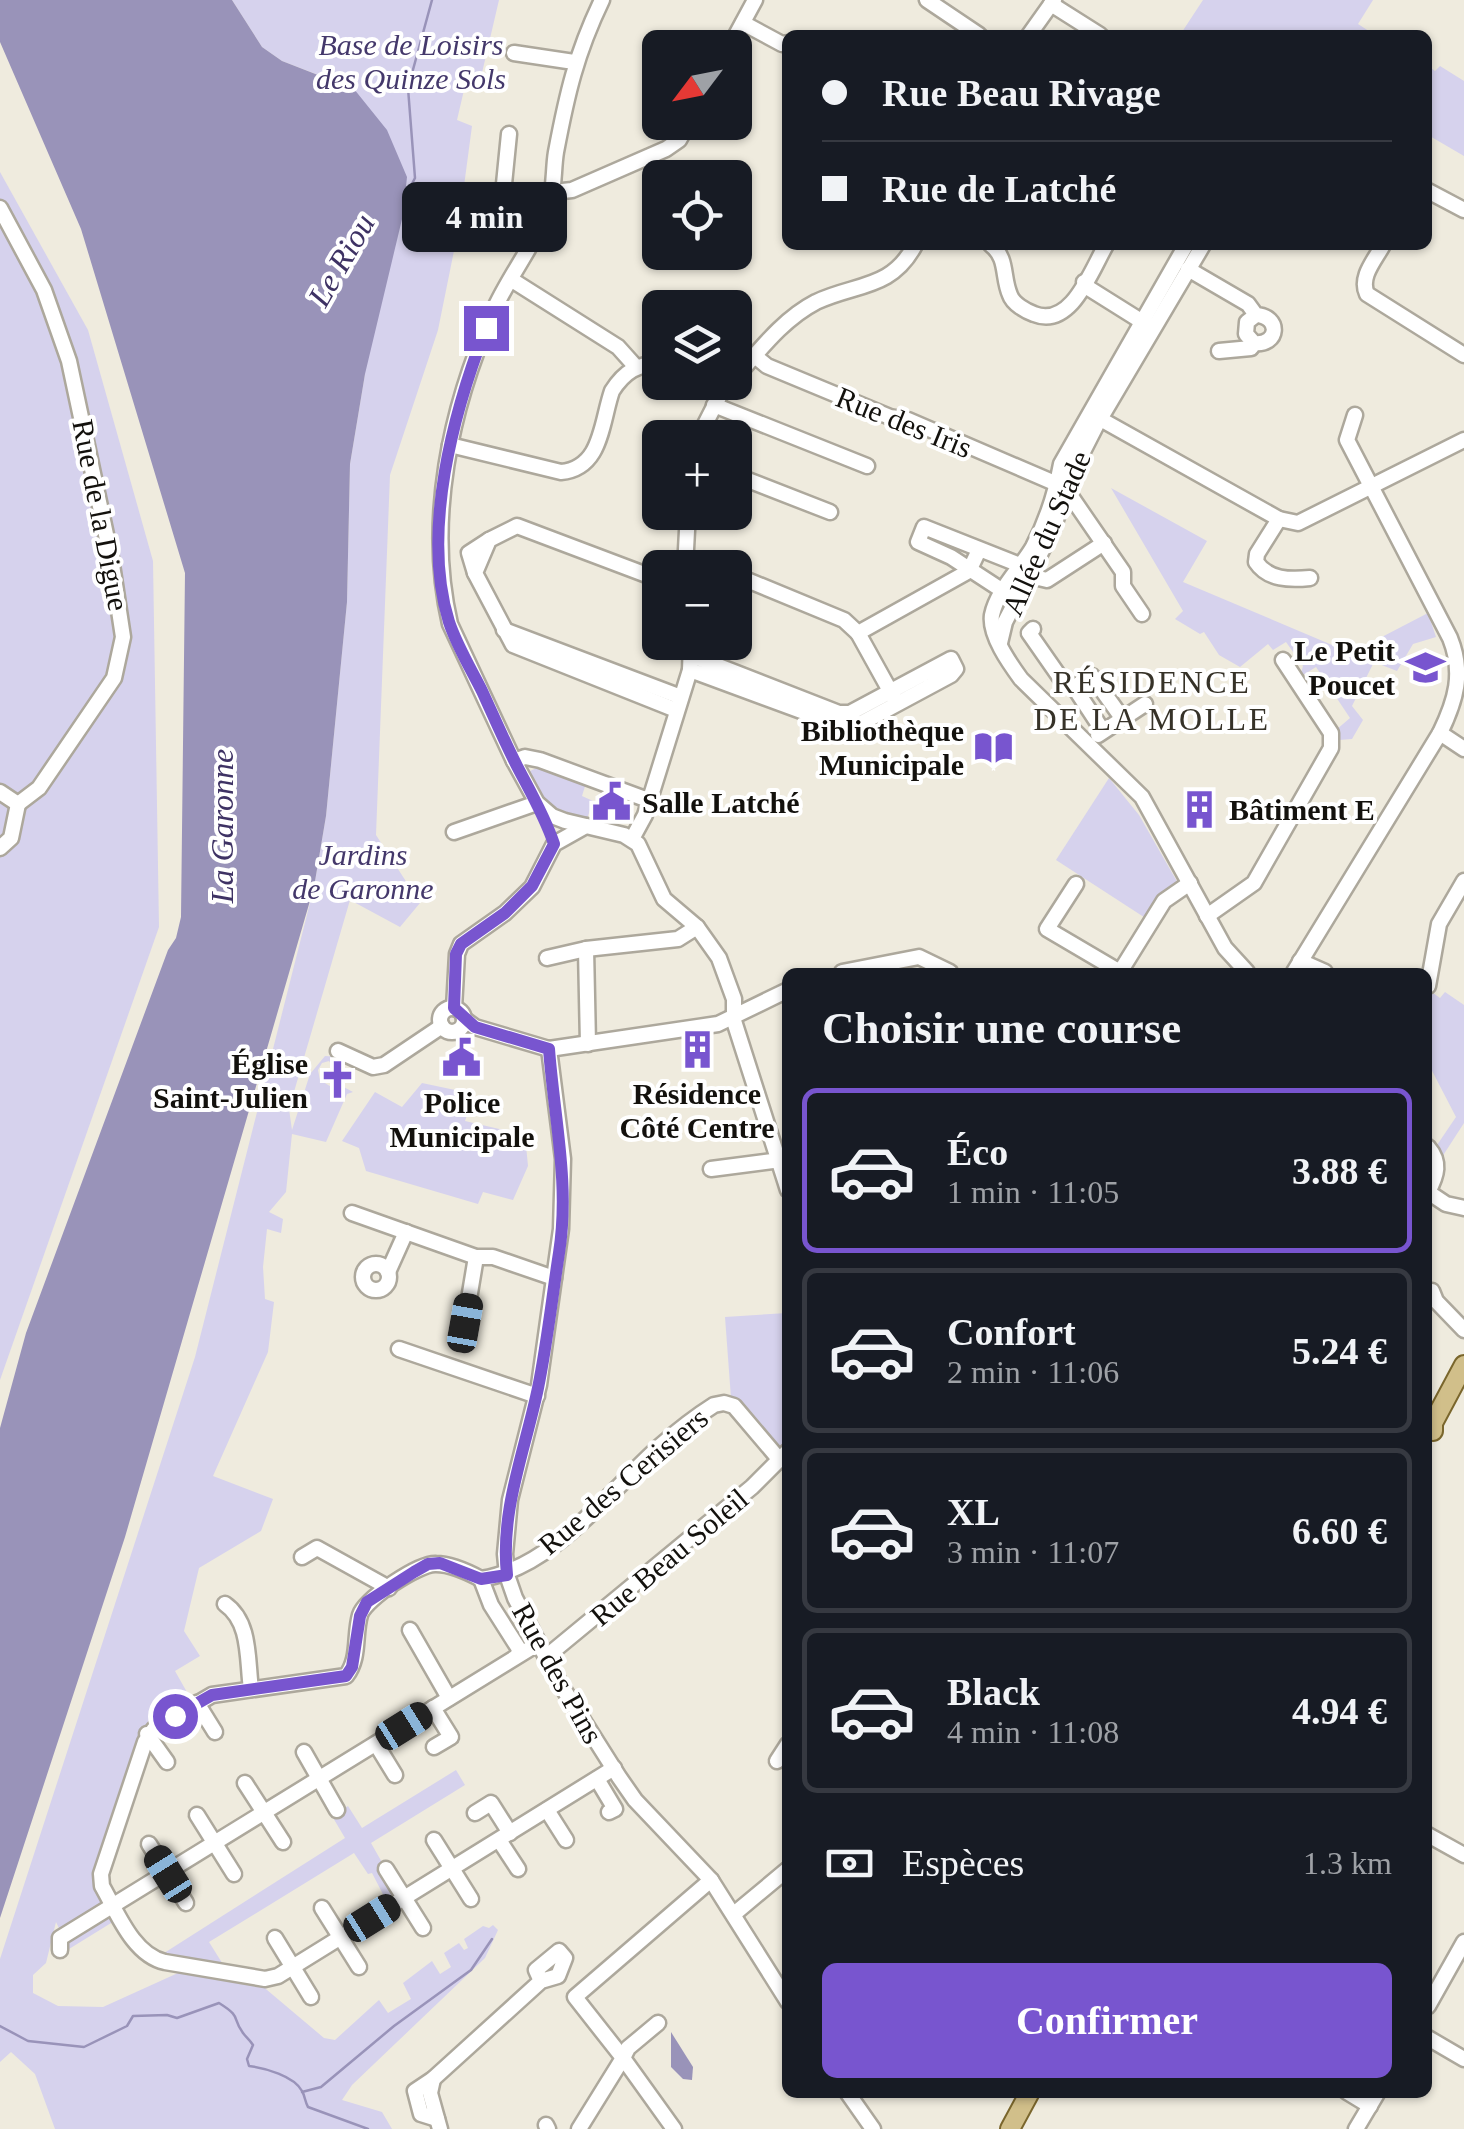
<!DOCTYPE html>
<html lang="fr">
<meta charset="utf-8">
<style>
body{margin:0;font-family:Georgia,serif;background:#242831;color:#f1f3f6;height:100vh;display:flex;flex-direction:column;font-size:38px;white-space:nowrap}
*{box-sizing:border-box;margin:0}
p{font-size:32px;color:#9ea1a6}
.icon{flex:none;width:55px;height:55px;fill:none;stroke:currentColor;stroke-width:2;stroke-linecap:round;stroke-linejoin:round}
.map{position:relative;flex:1;overflow:hidden}
.sheet{position:absolute;left:782px;top:968px;width:650px;height:1130px;display:flex;flex-direction:column;background:#171b24;border-radius:15px;box-shadow:0 2px 8px #0004}
.sheet>*{flex:none}
.guide{position:absolute;left:782px;top:30px;width:650px;height:220px;border-radius:15px;box-shadow:0 2px 8px #0004;display:grid;align-content:center;height:220px;padding:0 40px;background:#171b24}
.needle{width:65px;rotate:238deg}
.fabs{position:absolute;left:642px;top:30px;display:grid;gap:20px}
.fabs a{display:grid;place-items:center;width:110px;height:110px;border-radius:15px;background:#171b24;box-shadow:0 2px 8px #0004;font-size:50px}
.end{position:absolute;width:45px;height:45px;margin:-22px;border:12px solid #7855cf;background:#fff;box-shadow:0 0 0 5px #fff}
.from{border-radius:50%}
.bubble{position:absolute;height:70px;border-radius:15px;background:#171b24;box-shadow:0 2px 8px #0004;font-size:32px;font-weight:600;line-height:70px;text-align:center}
.car{position:absolute;width:30px;height:60px;margin:-30px -15px;border-radius:12px;box-shadow:0 0 8px 2px #0007;background:linear-gradient(#222 24%,#8ab4d8 0 40%,#222 0 76%,#8ab4d8 0 86%,#222 0)}
.guide b{display:flex;align-items:center;gap:35px;height:95px;font-size:38px}
.guide b+b{border-top:2px solid #363941}
.guide i{width:25px;height:25px;background:#f1f3f6}
ul{padding:0;list-style:none}
li{display:flex;align-items:center;gap:30px;height:165px;margin:0 20px 15px;padding:0 20px;border:5px solid #363941;border-radius:15px}
li div{flex:1}
li b{display:block;font-size:38px}
li em{font-style:normal;font-weight:600}
li.current{border-color:#7855cf}
li>.icon{width:90px;height:90px;stroke-width:1.5}
h2{padding:0 40px;font-size:45px;line-height:120px}
.pay{display:flex;align-items:center;gap:25px;height:110px;padding:0 40px;font-size:38px}
.pay p{margin-inline-start:auto}
.button{display:flex;gap:20px;margin-top:auto;padding:20px 40px}
.button a{flex:1;height:115px;border-radius:15px;background:#7855cf;color:#fff;font-size:40px;font-weight:600;line-height:115px;text-align:center}
.map>svg:first-child{display:block}
.green{fill:#d6d2ed}
.water{fill:#9993b9}
.lines{fill:none;stroke-linecap:round;stroke-linejoin:round}
.stream{stroke:#9993b9;stroke-width:2.5}
.minor-casing{stroke:#ada89c;stroke-width:19}
.major-casing{stroke:#7a662c;stroke-width:22}
.minor{stroke:#fff;stroke-width:14}
.major{stroke:#d1bf8a;stroke-width:18}
.route{stroke:#7855cf;stroke-width:12}
.labels{text-anchor:middle;dominant-baseline:central;stroke-width:8;stroke-linejoin:round;paint-order:stroke}
.park-label{font-size:30px;font-style:italic;fill:#44386b;stroke:#fff}
.street-label{font-size:30px;fill:#13110d;stroke:#fff}
.poi-label{font-size:30px;font-weight:bold;fill:#13110d;stroke:#fff;text-anchor:end}
.water-label{font-size:32px;font-style:italic;fill:#3e3264;stroke:#fff}
.neighbourhood-label{font-size:32px;letter-spacing:2.5px;fill:#363228;stroke:#fff}
</style>
<div class="map">
<svg width="1464" height="2129" viewBox="0 0 1464 2129">
<rect width="100%" height="100%" fill="#efebde"/>
<!-- green -->
<g class="green">
<path d="M232 0H499L478 90H464L457 120 472 126 458 231 438 330 390 475 376 835 420 903 400 927 350 900 289 1109 292 1130 310 1074 325 1056 341 1057 338 1062 333 1060 331 1064 329 1061 322 1063 318 1070 320 1080 333 1088 336 1083 353 1092 347 1094 326 1142 292 1134 286 1192 269 1212 283 1219 281 1233 267 1229 263 1267 265 1299 274 1302 268 1352 213 1476 273 1499 261 1531 199 1568 184 1631 200 1656 175 1671 192 1701 144 1731 98 1870 116 1920 69 1949 56 1922 46 1963 33 1975V1993L58 2006 103 2007 178 1973 254 1979 324 2038 335 2040 379 2000 388 2013 411 1999 403 1983 432 1961 440 1974 451 1967 444 1953 459 1943 464 1950 468 1948 464 1939 483 1926 489 1928 493 1925 498 1930 485 1958 352 2085 342 2100 382 2112 392 2129H55L35 2074 11 2052 0 2062V1959L195 1357 314 887 326 816 347 602 350 464 365 374 355 89 282 61 262 47Z"/>
<path d="M1203 0H1373L1358 24 1375 35H1180Z"/>
<path d="M1428 66 1435 71 1440 66 1464 81V156L1428 135Z"/>
<path d="M0 172 88 330 153 561 159 927 0 1380Z"/>
<path d="M1111 488 1207 541 1183 582 1351 653 1428 613 1436 637 1413 644 1397 671 1374 662 1352 706 1363 720 1352 739 1339 740 1336 730 1350 718 1316 667 1300 677 1303 666 1286 642 1273 650 1268 644 1240 667 1219 655 1204 632 1200 634 1175 619 1183 611Z"/>
<path d="M541 766 586 783 582 796 593 801 587 819C561 813 532 801 530 771Z"/>
<path d="M1109 778 1139 815 1179 885 1150 921 1056 860Z"/>
<path d="M1445 992 1464 1005V1123L1442 1157 1435 1148 1456 1117 1428 1063V1000L1433 993 1440 998Z"/>
<path d="M422 1083 474 1094 465 1121 525 1135 528 1166 513 1200 483 1192 478 1204 366 1171 359 1148 342 1141 375 1092 402 1107Z"/>
<path d="M787 1313 788 1446 779 1448 731 1398 725 1317Z"/>
<path d="M456 1770 465 1785 371 1843 400 1894 387 1902 372 1873 368 1874 354 1853 209 1942 224 1966 161 1955 345 1838 332 1816 348 1806 362 1828Z"/>
</g>
<!-- water -->
<g class="water">
<path d="M0 0H232L262 47 282 61 354 89 387 130 407 177 403 215 365 374 350 464 347 602 326 816 314 887 125 1537 0 1918V1428L26 1333 168 950 176 938 181 917 185 573 81 229 0 42Z"/>
<path d="M671 2032 693 2067 692 2080 683 2079 671 2067Z"/>
</g>
<g class="lines">
<!-- stream -->
<g class="stream">
<path d="M405 197 415 178 408 88 432 0"/>
<path d="M0 2026 28 2041 84 2047 127 2026 133 2016 167 2015 177 2018 219 2003C243 2018 231 2017 243 2033 246 2037 250 2040 253 2045L247 2059 249 2066C265 2068 294 2076 302 2091 305 2096 305 2102 308 2107L368 2129"/>
<path d="M302 2092 321 2087 394 2026 471 1970 492 1939"/>
</g>
<defs>
<g id="minor">
<path d="M602 0C576 54 567 94 556 152 553 170 555 187 549 205 536 244 509 275 493 312 450 408 426 521 450 624L514 761 537 803 552 816 565 821 624 835 638 844 664 899 697 927 719 958 734 999V1021L788 1190"/>
<path d="M927 0 979 35"/>
<path d="M1051 4 1100 35"/>
<path d="M743 23 782 44 788 43"/>
<path d="M1029 35 1054 0"/>
<path d="M729 48 755 0"/>
<path d="M514 53 574 62"/>
<path d="M509 134 503 194 510 203 541 224"/>
<path d="M1428 191 1464 210"/>
<path d="M553 192 572 190 666 149 679 140 689 122"/>
<path d="M0 208 44 290 69 361 111 558 123 637 114 678 39 788 18 804"/>
<path d="M991 245C1008 258 1002 277 1010 295 1013 304 1026 311 1034 314 1071 329 1091 271 1106 245"/>
<path d="M1186 245 1061 464C1056 491 1046 522 1033 547 1021 568 997 590 992 615 989 635 1010 664 1021 679L1142 797 1225 948 1247 972"/>
<path d="M1383 245C1375 260 1359 277 1367 294L1464 355"/>
<path d="M1188 269 1248 304 1256 315C1281 316 1279 346 1254 343L1246 334 1247 322 1256 315"/>
<path d="M512 280 618 347 636 367"/>
<path d="M1084 282 1090 289 1149 326"/>
<path d="M1219 351 1251 348 1254 343"/>
<path d="M755 356 767 366 890 417 908 420 1057 484 1070 495 1123 572V586L1142 614"/>
<path d="M735 378C759 351 783 319 816 302 856 283 891 290 915 245"/>
<path d="M701 382 720 395"/>
<path d="M714 405 867 466"/>
<path d="M1095 416 1279 519 1298 523 1464 440"/>
<path d="M698 438 720 395 731 382"/>
<path d="M450 445 561 472C602 468 601 423 612 391 624 372 638 363 660 364"/>
<path d="M735 475 830 512"/>
<path d="M1279 519 1257 554 1256 562C1268 580 1290 580 1310 578"/>
<path d="M685 562 712 568"/>
<path d="M685 568 688 512"/>
<path d="M475 573 469 553 489 540"/>
<path d="M735 575 844 620 858 633 969 571 979 550"/>
<path d="M1030 576 1047 580 1104 543"/>
<path d="M660 580 517 526 489 540 475 573 513 645 676 710"/>
<path d="M1008 591H1003L951 557 918 542 924 527 1020 565 1026 572"/>
<path d="M1033 629 1029 633 1066 686 1074 687 1103 731"/>
<path d="M504 630 681 697"/>
<path d="M858 633 894 698"/>
<path d="M1000 643 1005 622 1053 529 1071 475 1096 426 1203 245"/>
<path d="M690 670 842 726 858 725 951 675 956 669 951 659 850 713H839L693 656"/>
<path d="M1074 687 1092 676 1122 718"/>
<path d="M1440 733 1464 749"/>
<path d="M1098 735 1145 704"/>
<path d="M514 761 525 757 540 760 648 800"/>
<path d="M0 792 18 804"/>
<path d="M454 832 537 803"/>
<path d="M632 839 645 815 690 670 691 642"/>
<path d="M0 848 11 838 18 804"/>
<path d="M1076 884 1047 929 1120 972 1164 901 1190 883"/>
<path d="M1207 916 1254 883 1331 748V733L1283 660"/>
<path d="M586 949 588 1044"/>
<path d="M547 958 586 949 678 939 697 927"/>
<path d="M1300 961 1325 972"/>
<path d="M842 972 919 957 950 972"/>
<path d="M1294 972 1440 733C1456 700 1464 673 1450 638L1347 440 1355 415"/>
<path d="M1428 986 1439 924 1464 881"/>
<path d="M454 1008 457 954 461 944 505 913 532 887 554 844 586 826"/>
<circle cx="452" cy="1020" r="12"/>
<path d="M464 1019 475 1027 549 1049 718 1024 788 990"/>
<path d="M549 1049 563 1159 561 1229 539 1385 510 1500 505 1554 507 1575 515 1598 559 1682 619 1777 635 1800 711 1880 788 2002"/>
<path d="M338 1051 373 1067 384 1065 442 1026"/>
<path d="M1428 1147C1441 1162 1437 1175 1428 1192"/>
<path d="M711 1169 788 1159"/>
<path d="M1428 1192 1446 1204 1464 1208"/>
<path d="M352 1213 476 1257H493L554 1278"/>
<circle cx="376" cy="1277" r="13"/>
<path d="M388 1272 406 1232"/>
<path d="M1432 1291 1436 1301 1464 1330"/>
<path d="M465 1323 476 1257"/>
<path d="M399 1349 537 1396"/>
<path d="M302 1557 317 1548 389 1588"/>
<path d="M481 1579C468 1572 451 1564 436 1564 419 1563 365 1599 360 1615 354 1636 360 1658 346 1676L212 1695 154 1729 145 1742 101 1874 102 1886C117 1912 133 1955 165 1962L265 1979 278 1976 614 1768"/>
<path d="M481 1579C552 1568 608 1493 659 1447 676 1432 695 1417 714 1405L724 1403 734 1406 779 1459"/>
<path d="M481 1579 491 1605 519 1649 518 1655"/>
<path d="M225 1604C251 1622 247 1660 251 1689"/>
<path d="M410 1630 449 1698"/>
<path d="M546 1657 752 1487 788 1451"/>
<path d="M197 1703 215 1732"/>
<path d="M433 1708 451 1737 434 1747"/>
<path d="M147 1734 167 1762"/>
<path d="M376 1744 395 1775"/>
<path d="M304 1752 337 1810"/>
<path d="M777 1761 788 1744"/>
<path d="M597 1779 615 1809 609 1812"/>
<path d="M245 1783 283 1842"/>
<path d="M547 1810 566 1840"/>
<path d="M475 1813 491 1803 510 1833"/>
<path d="M197 1815 234 1874"/>
<path d="M1428 1835 1464 1855"/>
<path d="M434 1840 471 1899"/>
<path d="M499 1840 518 1869"/>
<path d="M149 1844 186 1903"/>
<path d="M386 1869 423 1928"/>
<path d="M322 1908 359 1967"/>
<path d="M734 1914 788 1869"/>
<path d="M275 1938 311 1997"/>
<path d="M60 1950V1938L539 1643"/>
<path d="M1428 2006 1464 1942"/>
<path d="M658 2023 628 2048 623 2058 674 2129"/>
<path d="M1428 2038 1464 2059"/>
<path d="M433 2079 430 2093 440 2129"/>
<path d="M847 2092 873 2129"/>
<path d="M1347 2092 1370 2106"/>
<path d="M437 2119 421 2114 415 2091 433 2079 541 1981 558 1976 565 1958 559 1951 536 1970 541 1981"/>
<path d="M546 2125 548 2129"/>
<path d="M579 2129 623 2058 575 1997 711 1880"/>
<path d="M1356 2129 1378 2092"/>
</g>
<g id="major">
<path d="M1433 1431V1423L1464 1365"/>
<path d="M1010 2129 1030 2092"/>
</g>
</defs>
<!-- minor casing -->
<use href="#minor" class="minor-casing"/>
<!-- major casing -->
<use href="#major" class="major-casing"/>
<!-- minor -->
<use href="#minor" class="minor"/>
<!-- major -->
<use href="#major" class="major"/>
</g>
<g class="lines">
<!-- route -->
<path class="route" d="M175 1716 212 1695 346 1676 352 1667 360 1616 367 1602 414 1572 428 1564 440 1563 481 1579 507 1575C500 1510 525 1451 538 1388 547 1344 552 1298 559 1253 570 1184 554 1117 549 1049L475 1027 454 1008 456 954 461 944 505 913 532 886 554 844C545 817 531 793 518 768 505 743 494 717 482 691 471 669 457 646 449 622 421 532 453 413 486 328"/>
</g>
<!-- icons -->
<defs>
<symbol id="school-bare" viewBox="-9 -9 18 18"><path d="M0-5L7-2L0 1L-7-2ZM-4 1L0 2.5L4 1V4Q0 6-4 4Z" fill="#7855cf" stroke="#fff" stroke-width="2.5" paint-order="stroke"/></symbol>
<symbol id="library-bare" viewBox="-9 -9 18 18"><path d="M-6-4Q-3-5.5-.7-3.5V5Q-3 3-6 4ZM6-4Q3-5.5 .7-3.5V5Q3 3 6 4Z" fill="#7855cf" stroke="#fff" stroke-width="2.5" paint-order="stroke"/></symbol>
<symbol id="civic-bare" viewBox="-9 -9 18 18"><path d="M-.6-6.5H3V-4.5H.6V-3L4-1V1h2V6H-6V1h2V-1L-.6-3ZM-1.2 2.5V6h2.4V2.5Z" fill="#7855cf" stroke="#fff" stroke-width="2.5" paint-order="stroke"/></symbol>
<symbol id="building-bare" viewBox="-9 -9 18 18"><path d="M-4-6H4V6H1V3H-1V6H-4ZM-2.5-4.3h1.7v1.8h-1.7ZM.8-4.3h1.7v1.8H.8ZM-2.5-1h1.7V.8h-1.7ZM.8-1h1.7V.8H.8Z" fill="#7855cf" stroke="#fff" stroke-width="2.5" paint-order="stroke"/></symbol>
<symbol id="church-bare" viewBox="-9 -9 18 18"><path d="M-1.2-6h2.4v3.5h3.3v2.4h-3.3V6h-2.4V-.1h-3.3v-2.4h3.3Z" fill="#7855cf" stroke="#fff" stroke-width="2.5" paint-order="stroke"/></symbol>
</defs>
<g fill-rule="evenodd">
<use href="#school-bare" x="1398" y="640" width="55" height="55"/>
<use href="#library-bare" x="966" y="720" width="55" height="55"/>
<use href="#civic-bare" x="584" y="774" width="55" height="55"/>
<use href="#building-bare" x="1172" y="782" width="55" height="55"/>
<use href="#building-bare" x="670" y="1022" width="55" height="55"/>
<use href="#civic-bare" x="434" y="1030" width="55" height="55"/>
<use href="#church-bare" x="310" y="1052" width="55" height="55"/>
</g>
<g class="labels">
<!-- park labels -->
<g class="park-label">
<text x="411" y="44">Base de Loisirs<tspan x="411" dy="34">des Quinze Sols</tspan></text>
<text x="363" y="854">Jardins<tspan x="363" dy="34">de Garonne</tspan></text>
</g>
<!-- street labels -->
<g class="street-label">
<text transform="translate(904 422) rotate(22)">Rue des Iris</text>
<text transform="translate(101 515) rotate(79)">Rue de la Digue</text>
<text transform="translate(1046 533) rotate(-66)">Allée du Stade</text>
<text transform="translate(623 1481) rotate(-40)">Rue des Cerisiers</text>
<text transform="translate(669 1557) rotate(-40)">Rue Beau Soleil</text>
<text transform="translate(558 1673) rotate(61)">Rue des Pins</text>
</g>
<!-- poi labels -->
<g class="poi-label">
<text x="1395" y="650">Le Petit<tspan x="1395" dy="34">Poucet</tspan></text>
<text x="964" y="730">Bibliothèque<tspan x="964" dy="34">Municipale</tspan></text>
<text x="642" y="802" text-anchor="start">Salle Latché</text>
<text x="1229" y="809" text-anchor="start">Bâtiment E</text>
<text x="308" y="1063">Église<tspan x="308" dy="34">Saint-Julien</tspan></text>
<text x="697" y="1093" text-anchor="middle">Résidence<tspan x="697" dy="34">Côté Centre</tspan></text>
<text x="462" y="1102" text-anchor="middle">Police<tspan x="462" dy="34">Municipale</tspan></text>
</g>
<!-- water labels -->
<g class="water-label">
<text transform="translate(341 260) rotate(-60)">Le Riou</text>
<text transform="translate(222 826) rotate(-90)">La Garonne</text>
</g>
<!-- neighbourhood labels -->
<g class="neighbourhood-label">
<text x="1152" y="682">RÉSIDENCE<tspan x="1152" dy="37">DE LA MOLLE</tspan></text>
</g>
</g>
</svg>
<div class="fabs">
<a><svg class="needle" viewBox="-14 -14 28 28"><path d="M0-13l5 13h-10z" fill="#e53935"/><path d="M0 13l5-13h-10z" fill="#9ea1a6"/></svg></a>
<a><svg class="icon" aria-label="locate" viewBox="0 0 24 24"><circle cx="12" cy="12" r="6"/><path d="M12 2v4M12 18v4M2 12h4M18 12h4"/></svg></a>
<a><svg class="icon" aria-label="layers" viewBox="0 0 24 24"><path d="M12 4l9 5-9 5-9-5zM3 14l9 5 9-5"/></svg></a>
<a>+</a>
<a>−</a>
</div>
<i class="end from" style="left:175px;top:1716px"></i>
<i class="end" style="left:486px;top:328px"></i>
<div class="bubble" style="left:402px;top:182px;width:165px">4 min</div>
<i class="car" style="left:465px;top:1323px;rotate:10deg"></i>
<i class="car" style="left:404px;top:1726px;rotate:58deg"></i>
<i class="car" style="left:168px;top:1874px;rotate:328deg"></i>
<i class="car" style="left:372px;top:1918px;rotate:58deg"></i>
<div class="guide">
<b><i class="from"></i>Rue Beau Rivage</b>
<b><i></i>Rue de Latché</b>
</div>
<section class="sheet">
<h2>Choisir une course</h2>
<ul>
<li class="current"><svg class="icon" aria-label="car" viewBox="0 0 24 24"><path d="M5 17H2v-5l4-1 3-4h7l3 4 3 1v5h-3M9 17h6M6 11h13"/><circle cx="7" cy="17" r="2"/><circle cx="17" cy="17" r="2"/></svg><div><b>Éco</b><p>1 min · 11:05</p></div><em>3.88 €</em></li>
<li><svg class="icon" aria-label="car" viewBox="0 0 24 24"><path d="M5 17H2v-5l4-1 3-4h7l3 4 3 1v5h-3M9 17h6M6 11h13"/><circle cx="7" cy="17" r="2"/><circle cx="17" cy="17" r="2"/></svg><div><b>Confort</b><p>2 min · 11:06</p></div><em>5.24 €</em></li>
<li><svg class="icon" aria-label="car" viewBox="0 0 24 24"><path d="M5 17H2v-5l4-1 3-4h7l3 4 3 1v5h-3M9 17h6M6 11h13"/><circle cx="7" cy="17" r="2"/><circle cx="17" cy="17" r="2"/></svg><div><b>XL</b><p>3 min · 11:07</p></div><em>6.60 €</em></li>
<li><svg class="icon" aria-label="car" viewBox="0 0 24 24"><path d="M5 17H2v-5l4-1 3-4h7l3 4 3 1v5h-3M9 17h6M6 11h13"/><circle cx="7" cy="17" r="2"/><circle cx="17" cy="17" r="2"/></svg><div><b>Black</b><p>4 min · 11:08</p></div><em>4.94 €</em></li>
</ul>
<div class="pay"><svg class="icon" aria-label="cash" viewBox="0 0 24 24"><path d="M3 7h18v10H3z"/><circle cx="12" cy="12" r="2"/></svg>Espèces<p>1.3 km</p></div>
<div class="button"><a>Confirmer</a></div>
</section>
</div>
